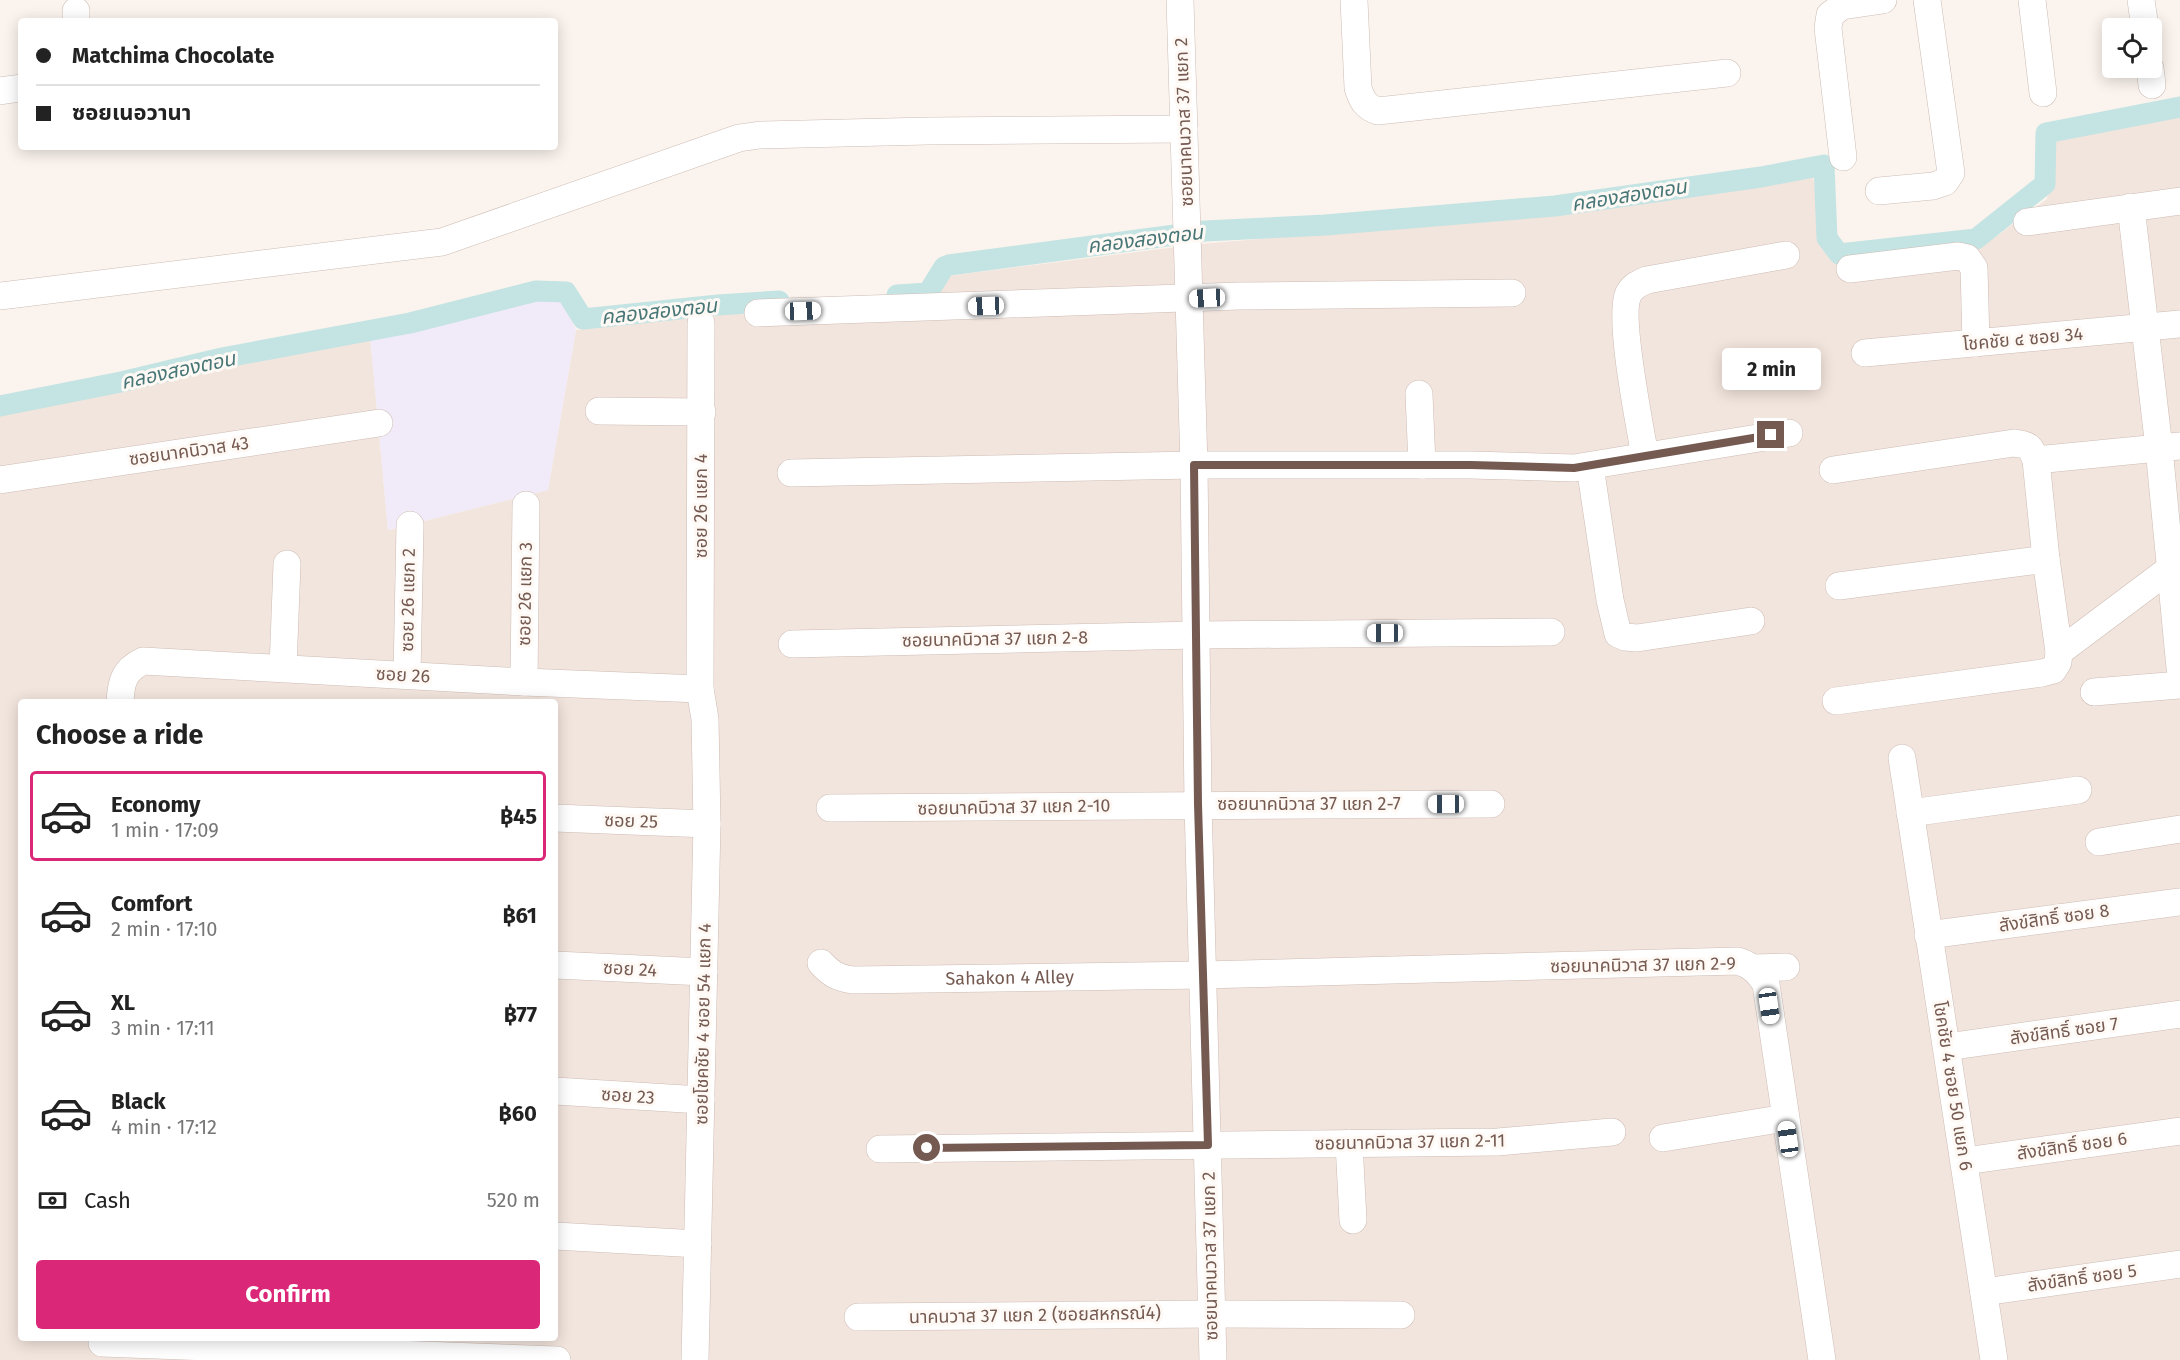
<!DOCTYPE html>
<meta charset="utf-8">
<style>
body{margin:0;font-family:"Fira Sans","Noto Sans Thai",sans-serif;background:#f2f2f2;color:#222;height:100vh;display:flex;flex-direction:column;font-size:22px;white-space:nowrap}
*{box-sizing:border-box;margin:0}
p{font-size:20px;color:#767676}
.icon{flex:none;width:33px;height:33px;fill:none;stroke:currentColor;stroke-width:2;stroke-linecap:round;stroke-linejoin:round}
.map{position:relative;flex:1;overflow:hidden}
.sheet{position:absolute;left:18px;top:699px;width:540px;height:642px;display:flex;flex-direction:column;background:#fff;border-radius:6px;box-shadow:0 3px 15px #0003}
.sheet>*{flex:none}
.hud{position:absolute;left:18px;top:18px;width:540px;height:132px;border-radius:6px;box-shadow:0 3px 15px #0003;display:grid;align-content:center;height:132px;padding:0 18px;background:#fff}
.tools{position:absolute;left:2102px;top:18px;display:grid;gap:12px}
.tools a{display:grid;place-items:center;width:60px;height:60px;border-radius:6px;background:#fff;box-shadow:0 3px 15px #0003;font-size:30px}
.end{position:absolute;width:27px;height:27px;margin:-14px;border:8px solid #755a52;background:#fff;box-shadow:0 0 0 3px #fff}
.from{border-radius:50%}
.bubble{position:absolute;height:42px;border-radius:6px;background:#fff;box-shadow:0 3px 15px #0003;font-size:20px;font-weight:700;line-height:42px;text-align:center}
.car{position:absolute;width:18px;height:36px;margin:-18px -9px;border-radius:8px;box-shadow:0 0 4px 2px #0007;background:linear-gradient(#fff 24%,#345 0 40%,#fff 0 76%,#345 0 86%,#fff 0)}
.hud b{display:flex;align-items:center;gap:21px;height:57px;font-size:22px}
.hud b+b{border-top:2px solid #e0e0e0}
.hud i{width:15px;height:15px;background:#222}
ul{padding:0;list-style:none}
li{display:flex;align-items:center;gap:18px;height:90px;margin:0 12px 9px;padding:0 6px;border:3px solid transparent;border-radius:6px}
li div{flex:1}
li b{display:block;font-size:22px}
li em{font-style:normal;font-weight:700}
li.active{border-color:#db2777}
li>.icon{width:54px;height:54px;stroke-width:1.5}
h2{padding:0 18px;font-size:27px;line-height:72px}
.pay{display:flex;align-items:center;gap:15px;height:66px;padding:0 18px;font-size:22px}
.pay p{margin-inline-start:auto}
.action{display:flex;gap:12px;margin-top:auto;padding:12px 18px}
.action a{flex:1;height:69px;border-radius:6px;background:#db2777;color:#fff;font-size:24px;font-weight:700;line-height:69px;text-align:center}
.map>svg:first-child{display:block}
.residential{fill:#f2e5dd;fill-rule:evenodd}
.education{fill:#f1eaf8}
.lines{fill:none;stroke-linecap:round;stroke-linejoin:round}
.canal{stroke:#c4e3e3;stroke-width:21}
.minor-casing{stroke:#cdbcb4;stroke-width:28}
.minor{stroke:#fff;stroke-width:27}
.route{stroke:#755a52;stroke-width:8}
.labels{text-anchor:middle;dominant-baseline:central;stroke-width:6;stroke-linejoin:round;paint-order:stroke}
.street-label{font-size:18px;fill:#755a52;stroke:#fef9f4}
.water-label{font-size:20px;font-style:italic;fill:#477677;stroke:#fef9f4}
</style>
<div class="map">
<svg width="2180" height="1360" viewBox="0 0 2180 1360">
<rect width="100%" height="100%" fill="#fbf4ee"/>
<!-- residential -->
<path class="residential" d="M2180 116V1360H0V408L122 388 370 336 388 530 548 490 576 330 751 308 936 295 948 276 1200 244 1536 216 1813 175 1822 247 1839 264 1983 246 2047 199 2054 142ZM21 702H555V1338H21Z"/>
<!-- education -->
<path class="education" d="M553 296 565 305 576 330 548 490 388 530 370 336 519 300Z"/>
<g class="lines">
<!-- canal -->
<g class="canal">
<path d="M897 295 928 293 944 267 949 265 1205 231 1325 225 1555 206 1761 177 1824 165 1827 238 1839 254 1976 239 2045 184 2046 133 2180 107"/>
<path d="M0 406 121 382 222 358 410 323 536 291 566 292 583 319 718 305 779 301"/>
</g>
<defs>
<g id="minor">
<path d="M1180 0 1194 465 1198 804 1213 1360"/>
<path d="M1354 0 1358 88C1362 100 1365 107 1378 111L1727 73"/>
<path d="M2032 0 2043 93"/>
<path d="M2141 0 2145 28"/>
<path d="M76 11V21"/>
<path d="M2150 68 2152 85"/>
<path d="M0 91 21 88"/>
<path d="M1843 157 1828 28 1830 15 1842 6 1883 0"/>
<path d="M1879 191 1933 186 1945 182 1951 173 1927 0"/>
<path d="M2131 207 2159 448 2180 668"/>
<path d="M2027 222 2180 201"/>
<path d="M1850 269 1958 256 1967 258 1974 268 1976 343"/>
<path d="M0 296 442 242 739 138 760 135 928 131 1184 129"/>
<path d="M758 313 1239 296 1512 293"/>
<path d="M1865 353 2180 324"/>
<path d="M1419 394 1422 465"/>
<path d="M599 411 702 412"/>
<path d="M1645 456C1640 427 1617 313 1629 293 1633 286 1639 283 1647 280L1786 255"/>
<path d="M2036 460 2180 446"/>
<path d="M1590 466 1610 600 1618 634 1625 637 1637 638 1751 621"/>
<path d="M1833 470 2014 443C2029 445 2030 446 2036 460L2046 559 2059 652 2058 662 2053 670 2042 673 1836 701"/>
<path d="M791 473 1194 465H1471L1574 468 1789 433"/>
<path d="M0 480 379 423"/>
<path d="M1839 586 2046 559"/>
<path d="M792 644 1197 635 1551 632"/>
<path d="M2059 652 2171 568 2180 567"/>
<path d="M283 668 287 564"/>
<path d="M407 675 410 525"/>
<path d="M524 682 526 505"/>
<path d="M2094 692 2180 685"/>
<path d="M120 702C121 682 124 670 143 661L524 682 700 689"/>
<path d="M1902 758 1994 1360"/>
<path d="M830 808 1491 804"/>
<path d="M1910 813 2078 790"/>
<path d="M555 818 707 824"/>
<path d="M2099 842 2180 829"/>
<path d="M1928 935 2180 902"/>
<path id="s1" d="M821 963C831 974 838 978 853 980L1203 975 1738 961C1753 966 1758 972 1766 984L1822 1360"/>
<path d="M555 965 704 972"/>
<path d="M1755 968 1786 967"/>
<path d="M1947 1047 2180 1014"/>
<path d="M555 1091 701 1100"/>
<path d="M1663 1138 1785 1118"/>
<path d="M1349 1143 1353 1220"/>
<path d="M880 1149 1498 1142 1612 1132"/>
<path d="M1965 1161 2180 1131"/>
<path d="M555 1236 698 1244"/>
<path d="M1984 1292 2180 1264"/>
<path d="M858 1317 1212 1314 1401 1315"/>
<path d="M102 1343 557 1360"/>
<path d="M695 1360 707 824 705 719 700 689 701 323"/>
</g>
</defs>
<!-- minor casing -->
<use href="#minor" class="minor-casing"/>
<!-- minor -->
<use href="#minor" class="minor"/>
</g>
<g class="lines">
<!-- route -->
<path class="route" d="M927 1148 1208 1145 1198 804 1194 465H1471L1574 468 1771 435"/>
</g>
<g class="labels">
<!-- street labels -->
<g class="street-label">
<text transform="translate(1184 122) rotate(-92)">ซอยนาคนวาส 37 แยก 2</text>
<text transform="translate(2023 339) rotate(-5)">โชคชัย ๔ ซอย 34</text>
<text transform="translate(189 451) rotate(-8)">ซอยนาคนิวาส 43</text>
<text transform="translate(701 506) rotate(-90)">ซอย 26 แยก 4</text>
<text transform="translate(525 594) rotate(-89)">ซอย 26 แยก 3</text>
<text transform="translate(408 600) rotate(-89)">ซอย 26 แยก 2</text>
<text transform="translate(995 639) rotate(-1)">ซอยนาคนิวาส 37 แยก 2-8</text>
<text transform="translate(403 675) rotate(3)">ซอย 26</text>
<text x="1309" y="804">ซอยนาคนิวาส 37 แยก 2-7</text>
<text transform="translate(1014 807) rotate(-1)">ซอยนาคนิวาส 37 แยก 2-10</text>
<text transform="translate(631 821) rotate(2)">ซอย 25</text>
<text transform="translate(2054 918) rotate(-8)">สังข์สิทธิ์ ซอย 8</text>
<text transform="translate(1643 965) rotate(-1)">ซอยนาคนิวาส 37 แยก 2-9</text>
<text transform="translate(630 969) rotate(3)">ซอย 24</text>
<text stroke="none"><textPath href="#s1" startOffset="194">Sahakon 4 Alley</textPath></text>
<text transform="translate(703 1024) rotate(-89)">ซอยโชคชัย 4 ซอย 54 แยก 4</text>
<text transform="translate(2064 1031) rotate(-8)">สังข์สิทธิ์ ซอย 7</text>
<text transform="translate(1953 1086) rotate(81)">โชคชัย 4 ซอย 50 แยก 6</text>
<text transform="translate(628 1096) rotate(4)">ซอย 23</text>
<text transform="translate(1410 1142) rotate(-1)">ซอยนาคนิวาส 37 แยก 2-11</text>
<text transform="translate(2072 1146) rotate(-8)">สังข์สิทธิ์ ซอย 6</text>
<text transform="translate(1210 1256) rotate(-91)">ซอยนาคนวาส 37 แยก 2</text>
<text transform="translate(2082 1278) rotate(-8)">สังข์สิทธิ์ ซอย 5</text>
<text transform="translate(1035 1315) rotate(-1)">นาคนวาส 37 แยก 2 (ซอยสหกรณ์4)</text>
</g>
<!-- water labels -->
<g class="water-label">
<text transform="translate(1629 195) rotate(-9)">คลองสองตอน</text>
<text transform="translate(1145 239) rotate(-7)">คลองสองตอน</text>
<text transform="translate(659 311) rotate(-6)">คลองสองตอน</text>
<text transform="translate(178 370) rotate(-12)">คลองสองตอน</text>
</g>
</g>
</svg>
<div class="tools">
<a><svg class="icon" aria-label="locate" viewBox="0 0 24 24"><circle cx="12" cy="12" r="6"/><path d="M12 2v4M12 18v4M2 12h4M18 12h4"/></svg></a>
</div>
<i class="end from" style="left:927px;top:1148px"></i>
<i class="end" style="left:1771px;top:435px"></i>
<div class="bubble" style="left:1722px;top:348px;width:99px">2 min</div>
<i class="car" style="left:1207px;top:298px;rotate:267deg"></i>
<i class="car" style="left:986px;top:306px;rotate:268deg"></i>
<i class="car" style="left:803px;top:311px;rotate:88deg"></i>
<i class="car" style="left:1385px;top:633px;rotate:270deg"></i>
<i class="car" style="left:1446px;top:804px;rotate:270deg"></i>
<i class="car" style="left:1769px;top:1006px;rotate:172deg"></i>
<i class="car" style="left:1788px;top:1139px;rotate:352deg"></i>
<div class="hud">
<b><i class="from"></i>Matchima Chocolate</b>
<b><i></i>ซอยเนอวานา</b>
</div>
<section class="sheet">
<h2>Choose a ride</h2>
<ul>
<li class="active"><svg class="icon" aria-label="car" viewBox="0 0 24 24"><path d="M5 17H2v-5l4-1 3-4h7l3 4 3 1v5h-3M9 17h6M6 11h13"/><circle cx="7" cy="17" r="2"/><circle cx="17" cy="17" r="2"/></svg><div><b>Economy</b><p>1 min · 17:09</p></div><em>฿45</em></li>
<li><svg class="icon" aria-label="car" viewBox="0 0 24 24"><path d="M5 17H2v-5l4-1 3-4h7l3 4 3 1v5h-3M9 17h6M6 11h13"/><circle cx="7" cy="17" r="2"/><circle cx="17" cy="17" r="2"/></svg><div><b>Comfort</b><p>2 min · 17:10</p></div><em>฿61</em></li>
<li><svg class="icon" aria-label="car" viewBox="0 0 24 24"><path d="M5 17H2v-5l4-1 3-4h7l3 4 3 1v5h-3M9 17h6M6 11h13"/><circle cx="7" cy="17" r="2"/><circle cx="17" cy="17" r="2"/></svg><div><b>XL</b><p>3 min · 17:11</p></div><em>฿77</em></li>
<li><svg class="icon" aria-label="car" viewBox="0 0 24 24"><path d="M5 17H2v-5l4-1 3-4h7l3 4 3 1v5h-3M9 17h6M6 11h13"/><circle cx="7" cy="17" r="2"/><circle cx="17" cy="17" r="2"/></svg><div><b>Black</b><p>4 min · 17:12</p></div><em>฿60</em></li>
</ul>
<div class="pay"><svg class="icon" aria-label="cash" viewBox="0 0 24 24"><path d="M3 7h18v10H3z"/><circle cx="12" cy="12" r="2"/></svg>Cash<p>520 m</p></div>
<div class="action"><a>Confirm</a></div>
</section>
</div>
